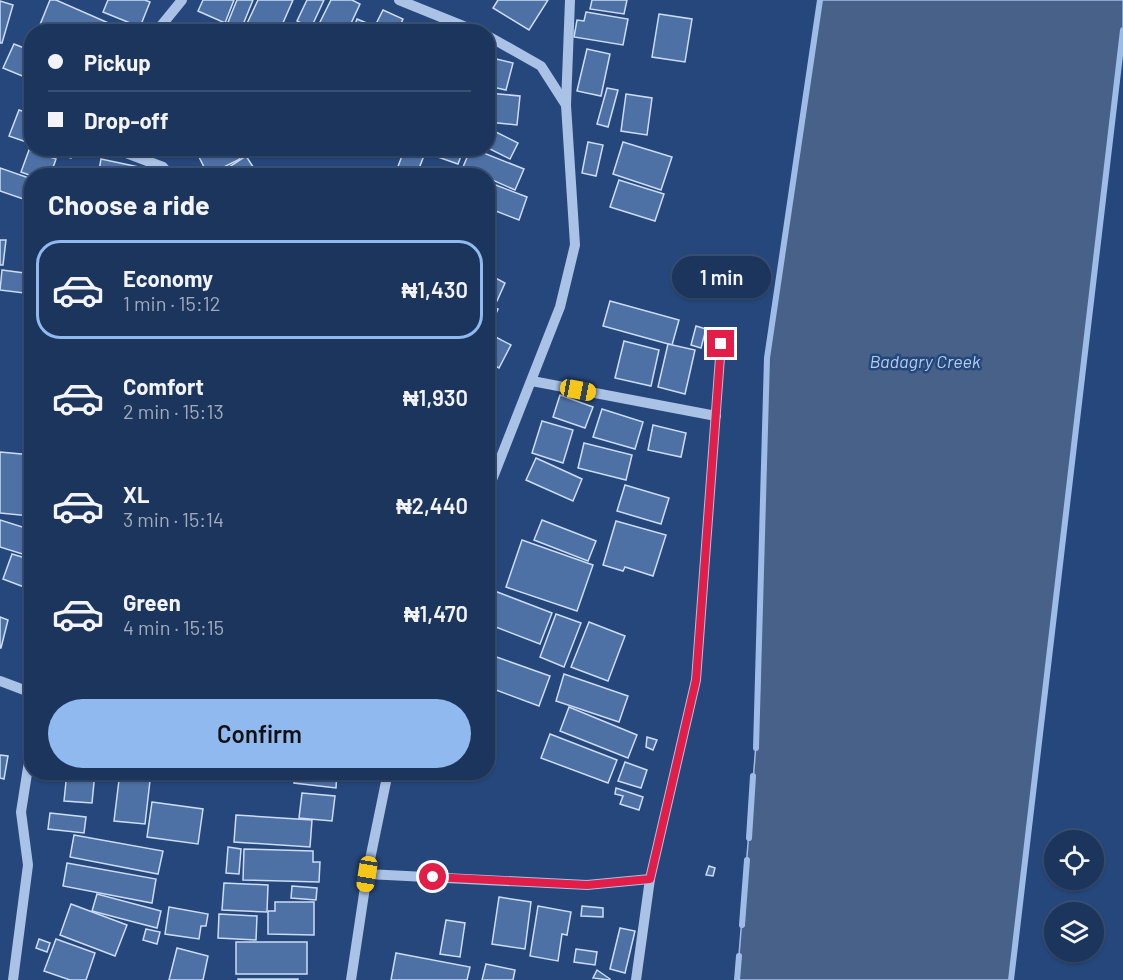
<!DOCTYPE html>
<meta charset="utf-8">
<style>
body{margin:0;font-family:Barlow,sans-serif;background:#253d63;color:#f1f3f6;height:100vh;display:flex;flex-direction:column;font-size:22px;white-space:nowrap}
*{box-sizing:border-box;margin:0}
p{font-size:20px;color:#a0abbc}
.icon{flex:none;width:33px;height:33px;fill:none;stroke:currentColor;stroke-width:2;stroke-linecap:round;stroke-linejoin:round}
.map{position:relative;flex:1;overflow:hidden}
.side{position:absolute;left:24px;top:168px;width:471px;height:612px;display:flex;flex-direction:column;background:#1c355d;border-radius:24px;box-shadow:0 2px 4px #0004,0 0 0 2px #3a5072}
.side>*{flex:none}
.guide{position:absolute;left:24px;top:24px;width:471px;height:132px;border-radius:24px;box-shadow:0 2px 4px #0004,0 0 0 2px #3a5072;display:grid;align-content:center;height:132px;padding:0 24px;background:#1c355d}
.fabs{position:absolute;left:1044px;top:830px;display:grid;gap:12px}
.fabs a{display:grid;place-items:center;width:60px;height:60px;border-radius:50%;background:#1c355d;box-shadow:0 2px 4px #0004,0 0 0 2px #3a5072;font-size:30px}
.end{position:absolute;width:27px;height:27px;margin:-14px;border:8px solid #e11d48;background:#fff;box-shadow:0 0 0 3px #fff}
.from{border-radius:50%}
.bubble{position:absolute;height:42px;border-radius:21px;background:#1c355d;box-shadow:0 2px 4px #0004,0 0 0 2px #3a5072;font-size:20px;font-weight:600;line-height:42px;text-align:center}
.car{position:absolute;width:18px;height:36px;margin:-18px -9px;border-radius:8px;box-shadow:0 0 4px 2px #0007;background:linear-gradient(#f5c518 24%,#345 0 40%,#f5c518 0 76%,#345 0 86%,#f5c518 0)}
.guide b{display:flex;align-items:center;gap:21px;height:57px;font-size:22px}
.guide b+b{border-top:2px solid #3a5072}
.guide i{width:15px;height:15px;background:#f1f3f6}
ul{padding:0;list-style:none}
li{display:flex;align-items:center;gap:18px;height:99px;margin:0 12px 9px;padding:0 12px;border:3px solid transparent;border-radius:24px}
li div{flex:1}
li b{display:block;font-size:22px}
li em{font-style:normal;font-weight:600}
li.on{border-color:#90b9f0}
li>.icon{width:54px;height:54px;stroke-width:1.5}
h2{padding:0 24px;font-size:27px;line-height:72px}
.primary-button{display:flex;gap:12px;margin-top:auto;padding:12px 24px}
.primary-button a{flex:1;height:69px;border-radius:36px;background:#90b9f0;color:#111;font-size:24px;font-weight:600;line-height:69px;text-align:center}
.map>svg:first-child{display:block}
.water{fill:#486188;stroke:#9ebce6;stroke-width:1.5}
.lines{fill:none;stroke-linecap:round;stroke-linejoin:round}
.stream{stroke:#9ebce6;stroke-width:6}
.building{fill:#4d70a5;stroke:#ccdcf4;stroke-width:1.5}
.minor{stroke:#a9c2e5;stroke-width:10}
.route{stroke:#e11d48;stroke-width:8}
.labels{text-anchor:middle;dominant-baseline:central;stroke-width:5;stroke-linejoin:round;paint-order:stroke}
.water-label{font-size:18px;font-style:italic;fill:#b4cced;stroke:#25477c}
</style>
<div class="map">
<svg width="1123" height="980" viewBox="0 0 1123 980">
<rect width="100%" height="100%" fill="#25477c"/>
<!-- water -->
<path class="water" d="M820 0H1123V30L1011 980H737L759 707 767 358Z"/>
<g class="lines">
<!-- stream -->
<g class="stream">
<path d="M756 748 767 358 820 0"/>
<path d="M749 838 753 776"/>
<path d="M742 925 747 860"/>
<path d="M737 980 739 956"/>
<path d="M1011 980 1123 30"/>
</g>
</g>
<!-- building -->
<g class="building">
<path d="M50 0H56L129 32H37Z"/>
<path d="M108 0H145L150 2 140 27 103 12Z"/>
<path d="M203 0H234L225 23 198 11Z"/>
<path d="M237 0H253L240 32H224Z"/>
<path d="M258 0H293L279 32H243Z"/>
<path d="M307 0H324L311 28 297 21Z"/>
<path d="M331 0H352L360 4 347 32H315Z"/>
<path d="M498 0H548L529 30 493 8Z"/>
<path d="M592 0H627L624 14 590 9Z"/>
<path d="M0 1 13 5 2 43H0Z"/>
<path d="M383 10 403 19 397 32H372Z"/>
<path d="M586 12 628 19 623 45 574 37 577 20 584 21Z"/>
<path d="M659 14 692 19 685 62 652 57Z"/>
<path d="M357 19 369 24 366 32H352Z"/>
<path d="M14 44 32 51V80L3 68Z"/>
<path d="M587 49 610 54 601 96 577 91Z"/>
<path d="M488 57 513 63 506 90 488 86Z"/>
<path d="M607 88 618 90 608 127 597 124Z"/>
<path d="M488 93 520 96 517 125 488 122Z"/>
<path d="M626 94 652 98 647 135 621 131Z"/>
<path d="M19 110 32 114V144L9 136Z"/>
<path d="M488 128 518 143 510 159 488 148Z"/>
<path d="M588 142 603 145 596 176 582 173Z"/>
<path d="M623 142 672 157 661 190 613 174Z"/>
<path d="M43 148H74L71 158Z"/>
<path d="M206 148H235L240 159 208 175 197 153Z"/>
<path d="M405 148H427L416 176 397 169Z"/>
<path d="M438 148H464L458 164 435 156Z"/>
<path d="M471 148 524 169 515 190 463 167Z"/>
<path d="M29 150 56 159 50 176H32L21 172Z"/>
<path d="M246 156 259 176H215Z"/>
<path d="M101 159 158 171 157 176H98Z"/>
<path d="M0 168 32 179V202L0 191Z"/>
<path d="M619 180 664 194 655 221 610 207Z"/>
<path d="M488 182 527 197 519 220 488 208Z"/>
<path d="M25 218 32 219V243L23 242Z"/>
<path d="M0 240H6L3 265H0Z"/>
<path d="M2 270 32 274V294L0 290Z"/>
<path d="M488 274 505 283 497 301 488 296Z"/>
<path d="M610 301 679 320 672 345 603 326Z"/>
<path d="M488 304 498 309 488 331Z"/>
<path d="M696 326 706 329 701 348 691 345Z"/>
<path d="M488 333 511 345 499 368 488 362Z"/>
<path d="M624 341 659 350 651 386 615 378Z"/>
<path d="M668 344 695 350 685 394 658 387Z"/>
<path d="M560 395 593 407 585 428 553 417Z"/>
<path d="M602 409 643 422 635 449 593 437Z"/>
<path d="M542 421 573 430 563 463 532 453Z"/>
<path d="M653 425 686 433 681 457 648 450Z"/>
<path d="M584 443 632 455 626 480 578 468Z"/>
<path d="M0 452 32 455 30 516 0 513Z"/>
<path d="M536 458 582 479 573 501 526 480Z"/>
<path d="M625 485 669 498 661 524 617 511Z"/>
<path d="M0 520 32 530V557L0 547Z"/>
<path d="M542 520 596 541 588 561 534 540Z"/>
<path d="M616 521 666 535 653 576 625 567 623 571 603 565Z"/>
<path d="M522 540 593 565 577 611 506 587Z"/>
<path d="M12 554 32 560 24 587 3 579Z"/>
<path d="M492 590 552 613 540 644 488 624V602Z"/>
<path d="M556 614 581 623 564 667 540 657Z"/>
<path d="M0 617 8 620 1 648H0Z"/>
<path d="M589 622 625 636 608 681 571 667Z"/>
<path d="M488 654 550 676 539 706 488 687Z"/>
<path d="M564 674 628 696 619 722 556 701Z"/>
<path d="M569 707 637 735 628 758 560 731Z"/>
<path d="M550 734 617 760 608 783 541 758Z"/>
<path d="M647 737 657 740 653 750 646 747Z"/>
<path d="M0 755 8 756 4 779 0 778Z"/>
<path d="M625 762 647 770 641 788 618 781Z"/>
<path d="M67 772H95L92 803 64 801Z"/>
<path d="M120 772H151L145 824 114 821Z"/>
<path d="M296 772H337L336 788 294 783Z"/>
<path d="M616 788 643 797 639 810 620 804 623 796 615 794Z"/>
<path d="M302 793 335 796 332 821 299 818Z"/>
<path d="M152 802 203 809 198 844 147 837Z"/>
<path d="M50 813 86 817 84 833 48 829Z"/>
<path d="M236 815 312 820 310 847 234 842Z"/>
<path d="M74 835 163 851 158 874 70 857Z"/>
<path d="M228 847 241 849 239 874 226 873Z"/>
<path d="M244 849 313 851V862H320L319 882 243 880Z"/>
<path d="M67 863 156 879 152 903 63 886Z"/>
<path d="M709 866 715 868 713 876 706 875Z"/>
<path d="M224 883 268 885 267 912 222 910Z"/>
<path d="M292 886 317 888 316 900 291 898Z"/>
<path d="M97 894 161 911 157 928 92 911Z"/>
<path d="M499 897 531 902 525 949 492 944Z"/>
<path d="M275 902H314V935L268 934V911H275Z"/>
<path d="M71 904 127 925 115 956 60 935Z"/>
<path d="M538 906 571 912 567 935 562 934 558 961 530 956Z"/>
<path d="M582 906 603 908V917L581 916Z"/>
<path d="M169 907 208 914 206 926H201L199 939 165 934Z"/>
<path d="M219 914 257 916 256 940 218 938Z"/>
<path d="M446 920 465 923 460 957 440 954Z"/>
<path d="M620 928 635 931 625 973 610 969Z"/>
<path d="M146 929 160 932 157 944 143 940Z"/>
<path d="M39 939 50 943 47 952 36 948Z"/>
<path d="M56 939 95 953 86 980H70L44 971Z"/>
<rect x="236" y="942" width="71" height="32"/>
<path d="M177 948 208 956 203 980H169Z"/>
<path d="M576 949 597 952 595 965 574 962Z"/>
<path d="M396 953 470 967 467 980H391Z"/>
<path d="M486 964 515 970 513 980H482Z"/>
<path d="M597 970 610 979 609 980 593 978Z"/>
<rect x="238" y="979" width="60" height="1"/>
</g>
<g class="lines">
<!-- minor -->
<g class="minor">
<path d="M399 0 478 32"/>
<path d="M156 32 182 0"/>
<path d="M488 36 541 66 566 105"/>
<path d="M113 148 163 167 171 176"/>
<path d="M532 381 716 416"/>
<path d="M488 490 560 307 575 245 566 105 570 0"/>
<path d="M0 681 32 693"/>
<path d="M367 874 587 885 650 879"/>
<path d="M13 980 28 865 21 812 32 742"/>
<path d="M351 980 367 874 388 772"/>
<path d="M636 980 650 879 696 680 721 344"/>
</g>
</g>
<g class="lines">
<!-- route -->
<path class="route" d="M433 877 587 885 650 879 696 680 721 344"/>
</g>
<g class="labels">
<!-- water labels -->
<g class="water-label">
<text x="925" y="361">Badagry Creek</text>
</g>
</g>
</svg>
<div class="fabs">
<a><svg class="icon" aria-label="locate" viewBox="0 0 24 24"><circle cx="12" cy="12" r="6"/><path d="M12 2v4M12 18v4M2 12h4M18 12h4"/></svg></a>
<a><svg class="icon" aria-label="layers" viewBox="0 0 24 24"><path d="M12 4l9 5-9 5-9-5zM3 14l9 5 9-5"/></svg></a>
</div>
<i class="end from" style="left:433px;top:877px"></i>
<i class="end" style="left:721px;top:344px"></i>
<div class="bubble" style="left:672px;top:256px;width:99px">1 min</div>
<i class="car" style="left:578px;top:390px;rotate:101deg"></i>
<i class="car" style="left:367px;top:874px;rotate:189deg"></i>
<div class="guide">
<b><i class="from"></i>Pickup</b>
<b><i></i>Drop-off</b>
</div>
<section class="side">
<h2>Choose a ride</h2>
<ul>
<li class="on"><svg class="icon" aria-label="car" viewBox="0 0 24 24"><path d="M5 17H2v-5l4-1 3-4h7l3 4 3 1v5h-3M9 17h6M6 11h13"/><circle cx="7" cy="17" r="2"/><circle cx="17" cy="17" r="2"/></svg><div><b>Economy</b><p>1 min · 15:12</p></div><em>₦1,430</em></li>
<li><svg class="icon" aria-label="car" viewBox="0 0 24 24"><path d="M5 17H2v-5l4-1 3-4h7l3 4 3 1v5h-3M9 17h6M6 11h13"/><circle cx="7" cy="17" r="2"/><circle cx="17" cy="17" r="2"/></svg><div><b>Comfort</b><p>2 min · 15:13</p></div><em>₦1,930</em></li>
<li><svg class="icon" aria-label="car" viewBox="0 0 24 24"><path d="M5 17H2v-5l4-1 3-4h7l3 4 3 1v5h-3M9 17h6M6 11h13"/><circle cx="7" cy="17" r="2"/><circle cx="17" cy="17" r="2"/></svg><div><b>XL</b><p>3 min · 15:14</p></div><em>₦2,440</em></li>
<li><svg class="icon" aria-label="car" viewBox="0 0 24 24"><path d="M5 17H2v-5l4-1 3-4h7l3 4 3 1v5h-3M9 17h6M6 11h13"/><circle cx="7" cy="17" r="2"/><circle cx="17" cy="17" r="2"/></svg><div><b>Green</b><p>4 min · 15:15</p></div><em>₦1,470</em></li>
</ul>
<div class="primary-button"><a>Confirm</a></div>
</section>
</div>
